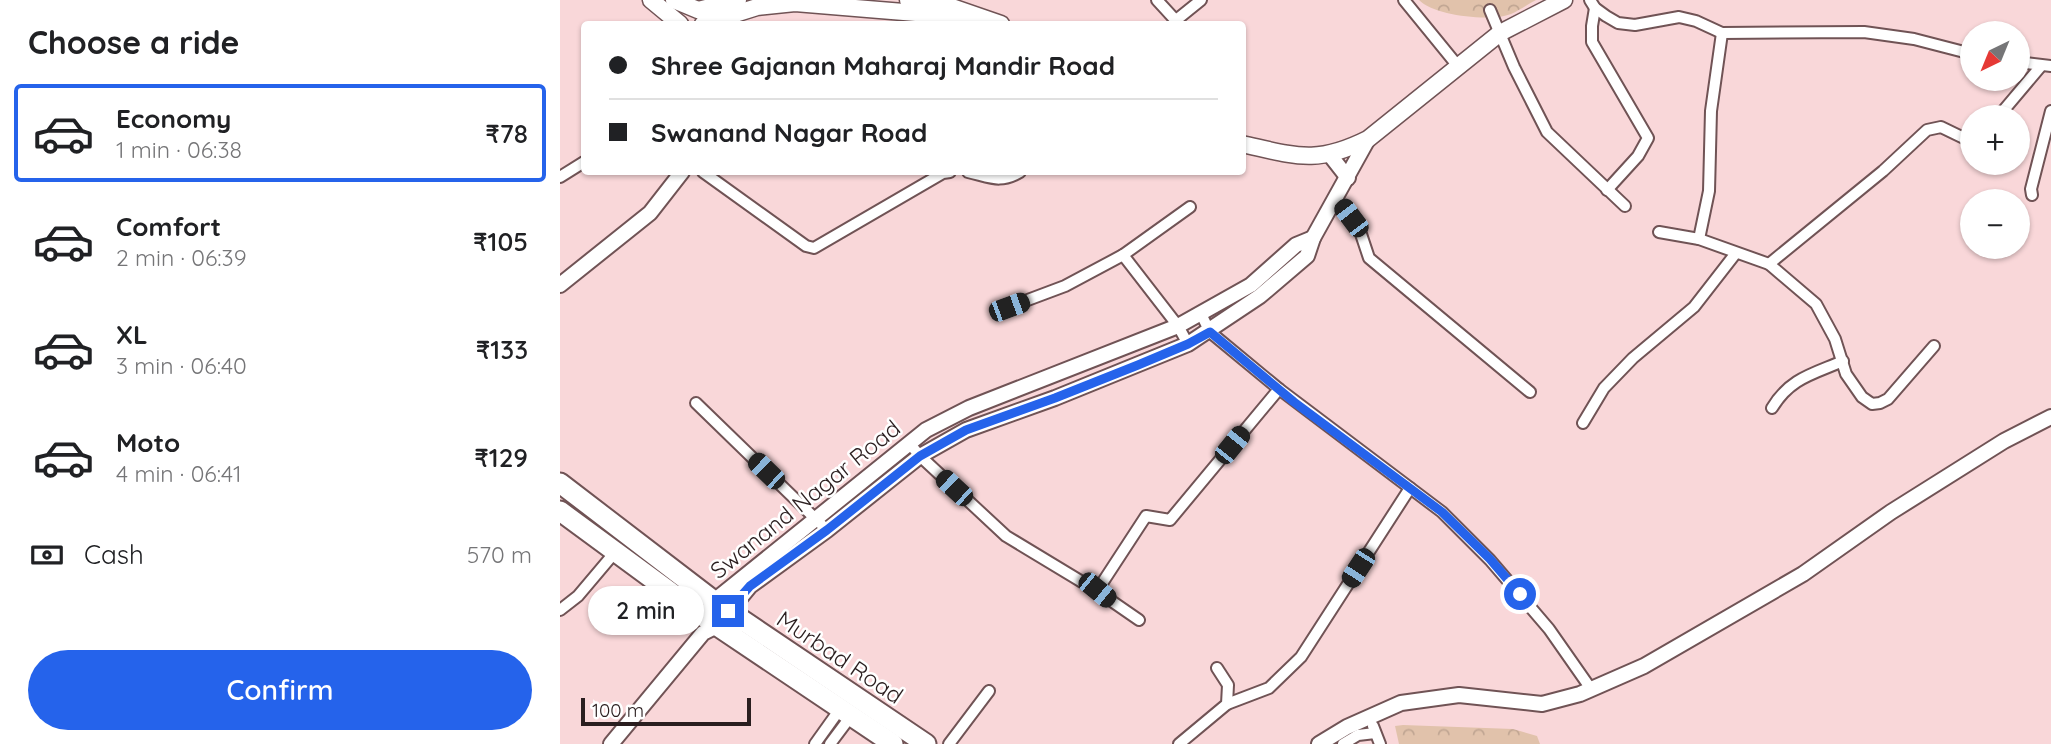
<!DOCTYPE html>
<meta charset="utf-8">
<style>
body{margin:0;font-family:Quicksand,sans-serif;background:#f6f6f6;color:#202124;height:100vh;display:flex;flex-direction:column;font-size:26px;white-space:nowrap}
*{box-sizing:border-box;margin:0}
p{font-size:23px;color:#757577}
.icon{flex:none;width:38px;height:38px;fill:none;stroke:currentColor;stroke-width:2;stroke-linecap:round;stroke-linejoin:round}
.map{position:relative;flex:1;overflow:hidden}
.sheet{display:flex;flex-direction:column;background:#fff;width:560px}
.sheet>*{flex:none}
.banner{position:absolute;left:21px;top:21px;width:665px;height:154px;border-radius:7px;box-shadow:0 2px 5px #0004;display:grid;align-content:center;height:154px;padding:0 28px;background:#fff}
.needle{width:46px;rotate:223deg}
.tools{position:absolute;left:1400px;top:21px;display:grid;gap:14px}
.tools a{display:grid;place-items:center;width:70px;height:70px;border-radius:50%;background:#fff;box-shadow:0 2px 5px #0004;font-size:35px}
.scale{position:absolute;left:21px;bottom:18px;width:170px;box-sizing:border-box;padding-left:7px;border:4px solid #2a1e1f;border-top:0;font-size:19px;line-height:24px;white-space:nowrap;color:#2a1e1f;-webkit-text-stroke:5px #fff;paint-order:stroke}
.end{position:absolute;width:32px;height:32px;margin:-16px;border:9px solid #2563eb;background:#fff;box-shadow:0 0 0 4px #fff}
.from{border-radius:50%}
.bubble{position:absolute;height:49px;border-radius:24px;background:#fff;box-shadow:0 2px 5px #0004;font-size:23px;font-weight:600;line-height:49px;text-align:center}
.car{position:absolute;width:21px;height:42px;margin:-21px -10px;border-radius:9px;box-shadow:0 0 5px 2px #0007;background:linear-gradient(#222 24%,#8ab4d8 0 40%,#222 0 76%,#8ab4d8 0 86%,#222 0)}
.banner b{display:flex;align-items:center;gap:24px;height:66px;font-size:26px}
.banner b+b{border-top:2px solid #e0e0e0}
.banner i{width:18px;height:18px;background:#202124}
ul{padding:0;list-style:none}
li{display:flex;align-items:center;gap:21px;height:98px;margin:0 14px 10px;padding:0 14px;border:4px solid transparent;border-radius:7px}
li div{flex:1}
li b{display:block;font-size:26px}
li em{font-style:normal;font-weight:600}
li.selected{border-color:#2563eb}
li>.icon{width:63px;height:63px;stroke-width:1.5}
h2{padding:0 28px;font-size:32px;line-height:84px}
.pay{display:flex;align-items:center;gap:18px;height:77px;padding:0 28px;font-size:26px}
.pay p{margin-inline-start:auto}
.action{display:flex;gap:14px;margin-top:auto;padding:14px 28px}
.action a{flex:1;height:80px;border-radius:42px;background:#2563eb;color:#fff;font-size:28px;font-weight:600;line-height:80px;text-align:center}
main{display:flex;flex:1;min-height:0}
.map>svg:first-child{display:block}
.park{fill:url(#park-crowns)}
.lines{fill:none;stroke-linecap:round;stroke-linejoin:round}
.minor-casing{stroke:#705355;stroke-width:14}
.tertiary-casing{stroke:#705355;stroke-width:18}
.secondary-casing{stroke:#705355;stroke-width:19}
.trunk-casing{stroke:#705355;stroke-width:23}
.minor{stroke:#fff;stroke-width:10}
.tertiary{stroke:#fff;stroke-width:14}
.secondary{stroke:#fff;stroke-width:16}
.trunk{stroke:#fff;stroke-width:19}
.route{stroke:#2563eb;stroke-width:9}
.labels{text-anchor:middle;dominant-baseline:central;stroke-width:5;stroke-linejoin:round;paint-order:stroke}
.street-label{font-size:23px;fill:#2a1e1f;stroke:#fff}
</style>
<main>
<section class="sheet">
<h2>Choose a ride</h2>
<ul>
<li class="selected"><svg class="icon" aria-label="car" viewBox="0 0 24 24"><path d="M5 17H2v-5l4-1 3-4h7l3 4 3 1v5h-3M9 17h6M6 11h13"/><circle cx="7" cy="17" r="2"/><circle cx="17" cy="17" r="2"/></svg><div><b>Economy</b><p>1 min · 06:38</p></div><em>₹78</em></li>
<li><svg class="icon" aria-label="car" viewBox="0 0 24 24"><path d="M5 17H2v-5l4-1 3-4h7l3 4 3 1v5h-3M9 17h6M6 11h13"/><circle cx="7" cy="17" r="2"/><circle cx="17" cy="17" r="2"/></svg><div><b>Comfort</b><p>2 min · 06:39</p></div><em>₹105</em></li>
<li><svg class="icon" aria-label="car" viewBox="0 0 24 24"><path d="M5 17H2v-5l4-1 3-4h7l3 4 3 1v5h-3M9 17h6M6 11h13"/><circle cx="7" cy="17" r="2"/><circle cx="17" cy="17" r="2"/></svg><div><b>XL</b><p>3 min · 06:40</p></div><em>₹133</em></li>
<li><svg class="icon" aria-label="car" viewBox="0 0 24 24"><path d="M5 17H2v-5l4-1 3-4h7l3 4 3 1v5h-3M9 17h6M6 11h13"/><circle cx="7" cy="17" r="2"/><circle cx="17" cy="17" r="2"/></svg><div><b>Moto</b><p>4 min · 06:41</p></div><em>₹129</em></li>
</ul>
<div class="pay"><svg class="icon" aria-label="cash" viewBox="0 0 24 24"><path d="M3 7h18v10H3z"/><circle cx="12" cy="12" r="2"/></svg>Cash<p>570 m</p></div>
<div class="action"><a>Confirm</a></div>
</section>
<div class="map">
<svg width="1491" height="744" viewBox="0 0 1491 744">
<defs>
<pattern id="park-crowns" width="20" height="18" patternUnits="userSpaceOnUse" patternTransform="scale(1.75)"><rect width="20" height="18" fill="#e1c2ab"/><path d="M2 6a3 3 0 1 1 6 0M12 15a3 3 0 1 1 6 0" fill="none" stroke="#c1a693"/></pattern>
</defs>
<rect width="100%" height="100%" fill="#f9d7d9"/>
<!-- park -->
<g class="park">
<path d="M859 0H976C968 4 960 10 951 14 931 22 874 16 859 0Z"/>
<path d="M843 725 953 729 977 736 980 744H839L835 726Z"/>
</g>
<g class="lines">
<defs>
<g id="minor">
<path d="M597 0 619 24"/>
<path d="M844 0 897 65"/>
<path d="M1030 0 1035 8 1046 16 1058 23 1075 25 1119 17 1136 21 1162 33 1304 32 1354 39 1412 54"/>
<path d="M1035 8 1032 26V42L1088 138 1078 156 1047 190"/>
<path d="M930 10 954 67 987 132 1065 206"/>
<path d="M615 21 641 0"/>
<path d="M1458 62 1491 66"/>
<path d="M1438 117 1481 66"/>
<path d="M143 172 246 246 254 248 383 173 390 172"/>
<path d="M408 172C430 177 440 184 460 172"/>
<path d="M0 177 24 162"/>
<path d="M1472 195 1471 189 1491 111"/>
<path d="M776 198 800 231 809 258 970 392"/>
<path d="M1099 232 1139 239 1209 264 1256 304 1275 339 1286 374 1302 397 1312 404 1320 403 1328 399 1374 346"/>
<path d="M1139 239 1149 191 1151 111 1162 33"/>
<path d="M563 255 618 326 628 344"/>
<path d="M1209 264 1323 171 1367 130 1381 127 1412 142"/>
<path d="M449 307 505 286 563 255 630 207"/>
<path d="M641 314 650 332 719 389 882 512 930 560 989 629 1031 689"/>
<path d="M136 403 267 530"/>
<path d="M1212 408C1230 378 1253 374 1283 361"/>
<path d="M1023 423 1044 388 1073 358 1134 307 1176 253"/>
<path d="M350 444 360 456 446 536 537 591 579 620"/>
<path d="M537 591 586 516 610 520 719 389"/>
<path d="M0 610 18 596 56 551"/>
<path d="M667 704 709 688 741 657 850 488"/>
<path d="M813 726 820 744"/>
<path d="M255 744 280 709"/>
<path d="M270 744 291 716"/>
<path d="M389 744 429 691"/>
<path d="M619 744 667 704 668 685 657 668"/>
<path d="M783 744 798 735 815 733"/>
</g>
<g id="tertiary">
<path d="M770 155 788 178"/>
<path d="M0 285 90 213 122 172"/>
<path d="M150 608 154 601 366 430 409 408 618 326 691 285 736 245 753 238"/>
<path d="M51 744 143 633 157 626 190 586 267 530 360 456 406 430 495 398 628 344 700 296 747 256 753 238 808 139"/>
<path d="M759 744 787 727 841 703 899 695 982 704 1020 694 1084 666 1243 574 1331 512 1444 441 1491 417"/>
</g>
<g id="secondary">
<path d="M91 0 120 24"/>
<path d="M114 0 138 10 178 0"/>
<path d="M348 0 383 4 441 24"/>
<path d="M143 24 197 7 235 3 380 15 420 24"/>
<path d="M682 144C736 156 756 165 808 139L940 33 1004 0"/>
</g>
<g id="trunk">
<path d="M0 483 154 601 366 744"/>
<path d="M0 511 147 619 333 744"/>
</g>
</defs>
<!-- minor casing -->
<use href="#minor" class="minor-casing"/>
<!-- tertiary casing -->
<use href="#tertiary" class="tertiary-casing"/>
<!-- secondary casing -->
<use href="#secondary" class="secondary-casing"/>
<!-- trunk casing -->
<use href="#trunk" class="trunk-casing"/>
<!-- minor -->
<use href="#minor" class="minor"/>
<!-- tertiary -->
<use href="#tertiary" class="tertiary"/>
<!-- secondary -->
<use href="#secondary" class="secondary"/>
<!-- trunk -->
<use href="#trunk" class="trunk"/>
</g>
<g class="lines">
<!-- route -->
<path class="route" d="M168 611 190 586 267 530 360 456 406 430 495 398 578 365 628 344 650 332 734 402 882 512 930 559 960 594"/>
</g>
<g class="labels">
<!-- street labels -->
<g class="street-label">
<text transform="translate(245 499) rotate(-39)">Swanand Nagar Road</text>
<text transform="translate(280 657) rotate(34)">Murbad Road</text>
</g>
</g>
</svg>
<div class="tools">
<a><svg class="needle" viewBox="-14 -14 28 28"><path d="M0-13l5 13h-10z" fill="#e53935"/><path d="M0 13l5-13h-10z" fill="#757577"/></svg></a>
<a>+</a>
<a>−</a>
</div>
<div class="scale">100 m</div>
<i class="end from" style="left:960px;top:594px"></i>
<i class="end" style="left:168px;top:611px"></i>
<div class="bubble" style="left:28px;top:586px;width:116px">2 min</div>
<i class="car" style="left:791px;top:218px;rotate:323deg"></i>
<i class="car" style="left:449px;top:307px;rotate:70deg"></i>
<i class="car" style="left:672px;top:445px;rotate:39deg"></i>
<i class="car" style="left:206px;top:471px;rotate:314deg"></i>
<i class="car" style="left:394px;top:488px;rotate:313deg"></i>
<i class="car" style="left:798px;top:568px;rotate:213deg"></i>
<i class="car" style="left:537px;top:590px;rotate:129deg"></i>
<div class="banner">
<b><i class="from"></i>Shree Gajanan Maharaj Mandir Road</b>
<b><i></i>Swanand Nagar Road</b>
</div>
</div>
</main>
